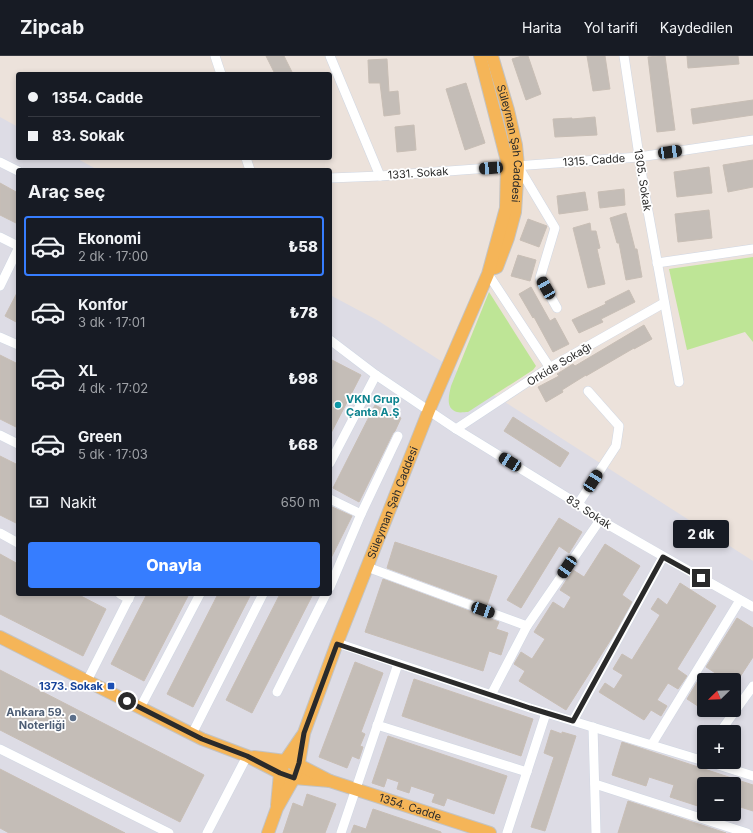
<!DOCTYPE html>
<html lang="tr">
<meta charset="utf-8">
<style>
body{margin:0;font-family:Inter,sans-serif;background:#242831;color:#f1f3f6;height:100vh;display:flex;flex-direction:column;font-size:15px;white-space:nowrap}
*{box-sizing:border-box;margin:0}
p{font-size:13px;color:#9ea1a6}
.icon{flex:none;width:22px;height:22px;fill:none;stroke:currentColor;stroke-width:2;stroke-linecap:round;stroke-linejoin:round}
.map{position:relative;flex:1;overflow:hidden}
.details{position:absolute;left:16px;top:112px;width:316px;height:428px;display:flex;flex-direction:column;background:#171b24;border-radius:4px;box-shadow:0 2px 6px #0003}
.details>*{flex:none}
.top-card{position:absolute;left:16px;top:16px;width:316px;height:88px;border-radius:4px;box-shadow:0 2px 6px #0003;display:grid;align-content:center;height:88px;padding:0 12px;background:#171b24}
.needle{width:26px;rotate:247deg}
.buttons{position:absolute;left:697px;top:617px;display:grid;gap:8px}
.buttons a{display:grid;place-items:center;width:44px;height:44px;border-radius:4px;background:#171b24;box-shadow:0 2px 6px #0003;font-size:20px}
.end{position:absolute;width:18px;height:18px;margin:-9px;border:5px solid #2a2a2a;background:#fff;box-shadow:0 0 0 2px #fff}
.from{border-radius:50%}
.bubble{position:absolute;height:28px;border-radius:4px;background:#171b24;box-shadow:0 2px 6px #0003;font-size:13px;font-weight:800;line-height:28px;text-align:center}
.car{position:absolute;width:12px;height:24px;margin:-12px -6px;border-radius:5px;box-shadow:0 0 3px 1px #0007;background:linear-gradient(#222 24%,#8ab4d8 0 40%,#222 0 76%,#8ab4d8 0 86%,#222 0)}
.top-card b{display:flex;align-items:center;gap:14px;height:38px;font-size:15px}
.top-card b+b{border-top:1px solid #363941}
.top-card i{width:10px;height:10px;background:#f1f3f6}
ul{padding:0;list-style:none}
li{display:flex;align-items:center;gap:12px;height:60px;margin:0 8px 6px;padding:0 4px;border:2px solid transparent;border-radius:4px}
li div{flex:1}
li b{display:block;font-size:15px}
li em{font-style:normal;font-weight:800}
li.on{border-color:#367dff}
li>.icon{width:36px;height:36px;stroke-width:1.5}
h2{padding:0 12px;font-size:18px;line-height:48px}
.pay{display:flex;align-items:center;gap:10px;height:44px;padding:0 12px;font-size:15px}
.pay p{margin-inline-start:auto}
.cta{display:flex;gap:8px;margin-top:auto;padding:8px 12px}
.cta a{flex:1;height:46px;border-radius:4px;background:#367dff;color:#fff;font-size:16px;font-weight:800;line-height:46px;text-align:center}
header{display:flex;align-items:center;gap:24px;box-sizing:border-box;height:56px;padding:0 20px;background:#171b24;border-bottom:1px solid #363941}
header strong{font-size:19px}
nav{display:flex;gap:22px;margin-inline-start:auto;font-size:14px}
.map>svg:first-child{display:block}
.industrial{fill:#dddce5;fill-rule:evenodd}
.green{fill:#bee596}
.building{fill:#c4bdb7;stroke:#c8beb5}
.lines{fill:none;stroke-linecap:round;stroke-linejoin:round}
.minor-casing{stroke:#d0d7e3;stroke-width:10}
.major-casing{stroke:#c3c3c3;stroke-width:14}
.minor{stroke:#fff;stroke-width:9}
.major{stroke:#f5b558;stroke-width:12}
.route{stroke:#2a2a2a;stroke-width:5}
.culture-dot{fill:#0f9aa8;stroke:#fff;stroke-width:1.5}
.transit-dot{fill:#1a4fb4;stroke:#fff;stroke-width:1.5}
.service-dot{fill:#5c6f8a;stroke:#fff;stroke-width:1.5}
.labels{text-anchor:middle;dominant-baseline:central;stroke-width:3.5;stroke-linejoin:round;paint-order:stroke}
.street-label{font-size:11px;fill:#2a2a2a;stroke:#fff}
.culture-label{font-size:11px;font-weight:bold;fill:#0d838f;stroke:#fff;text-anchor:start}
.transit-label{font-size:11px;font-weight:bold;fill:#164399;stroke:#fff;text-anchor:end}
.service-label{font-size:11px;font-weight:bold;fill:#4e5e75;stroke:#fff;text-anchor:end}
</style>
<header>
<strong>Zipcab</strong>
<nav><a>Harita</a><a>Yol tarifi</a><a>Kaydedilen</a></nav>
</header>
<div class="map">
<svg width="753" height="777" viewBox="0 0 753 777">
<rect width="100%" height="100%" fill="#ece2db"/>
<!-- industrial -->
<path class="industrial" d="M0 61 18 71V102H76L98 114H18V538H330V239L377 264 753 505V777H0ZM704 624H734V654H704ZM704 676H734V706H704ZM704 728H734V758H704Z"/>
<!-- green -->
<g class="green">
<path d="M753 201V286L745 276 687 294 669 213Z"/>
<path d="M489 236 536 310 533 314 468 356C465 356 460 357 457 356 445 353 449 339 451 330Z"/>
</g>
<!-- building -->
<g class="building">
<path d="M266 0H284L293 18H275Z"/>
<path d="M522 0H528L541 38 526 44 512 3Z"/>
<path d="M587 0H605L610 33 593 35Z"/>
<path d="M658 0H665L675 74 657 76 648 1Z"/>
<path d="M687 0H738L739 8 688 12Z"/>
<path d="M387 3 389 36 398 35 400 58 384 60 380 27H369L368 4Z"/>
<path d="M466 27 485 87 465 94 446 33Z"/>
<path d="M753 44V59L693 68 691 53Z"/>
<path d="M595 61 597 79 555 81 553 63 572 62V63Z"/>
<path d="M414 69 416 94 397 96 395 71Z"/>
<path d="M753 104V131L728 136 723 109Z"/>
<path d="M709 111 712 137 677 141 674 116Z"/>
<path d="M0 127 18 137V168L0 159Z"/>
<path d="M624 133 625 149 600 152 598 136Z"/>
<path d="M585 136 588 154 559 158 557 140Z"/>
<path d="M709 154 712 182 678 186 675 158Z"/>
<path d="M626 157 635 193H637L642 221 626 224 619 187H617L610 162Z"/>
<path d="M528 163 547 170 539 191 520 184Z"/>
<path d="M590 167 591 175H596L600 192 597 193 605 228 588 232 573 172Z"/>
<path d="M518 199 536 204 530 225 511 220Z"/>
<path d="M531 231 550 265 555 262 569 288 553 296 534 261 533 262 519 238Z"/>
<path d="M629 234 635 246 601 263 603 266 579 277 572 264 606 248 605 246Z"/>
<path d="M18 235V267L5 260Z"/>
<path d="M644 269 652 283 634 293V292L586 320V319L562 334 563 336 546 346 538 331 559 320 557 318 573 308 575 310Z"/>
<path d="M0 299 18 308V372L0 363Z"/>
<path d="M330 303 361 319 330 379Z"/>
<path d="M375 349 401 362 395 375 393 377 359 446 333 432Z"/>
<path d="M513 361 569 397 560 411 504 375Z"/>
<path d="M0 400 18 409V468L0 459Z"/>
<path d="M330 450 352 460 330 504Z"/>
<path d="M559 462 582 476 569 497 559 490 521 552 507 544Z"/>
<path d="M395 486 497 520 487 549 387 512Z"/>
<path d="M605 488 640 510 622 539 632 546 615 577 566 654 519 625 525 615 514 608 521 596 532 603 545 583 534 576 553 546 564 553 571 541 560 534 573 514 584 521Z"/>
<path d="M0 498 18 508V538H77L106 553 83 600 0 558Z"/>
<path d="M383 523 499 566 496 573 508 577 501 599 489 595 483 615 365 576Z"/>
<path d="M680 527 716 550 677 613 687 620 678 633 668 627 657 644 667 650 661 660 651 654 644 664 599 636 605 627 614 633 623 619 613 613 622 598 632 604 660 559 651 553 658 542 667 549Z"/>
<path d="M147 538H189L144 625 111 608Z"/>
<path d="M218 538H251L193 651 167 638Z"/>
<path d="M280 538H313L252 657 226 644Z"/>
<path d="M737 562 753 572V601L738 624H713L717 618 706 611Z"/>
<path d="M355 606 383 617 361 676 365 678 360 690 363 691 359 703 352 700 347 712 319 701Z"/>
<path d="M0 614 204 719 180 766 0 674Z"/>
<path d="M414 623 533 663 521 700 402 660Z"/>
<path d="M699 623 704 627V654L687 643Z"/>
<path d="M551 674 562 678V676L576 680 545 775 531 771 554 701 544 697Z"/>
<path d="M388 680 507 720 494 758 447 742 444 750 432 746 435 738 411 730 409 737 397 733 399 726 387 722 384 731 372 727Z"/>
<path d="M622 686 753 729V755L734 749V728H704V752L670 741 674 729 649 721 646 730 612 719Z"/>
<path d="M0 713 125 777H9L0 772Z"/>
<path d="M307 738 336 748 325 777H283L293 747 303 751Z"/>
<path d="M628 745 726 777H618Z"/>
<path d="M373 753 441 776V777H351L354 769 366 773Z"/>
</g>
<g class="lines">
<defs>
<g id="minor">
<path d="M215 0 221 18"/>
<path d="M330 0 380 120"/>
<path d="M624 0 644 133 679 326"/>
<path d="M246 102 250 114"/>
<path d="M0 106 18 115"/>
<path d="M518 110 555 172 540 222 557 252"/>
<path d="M330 122 380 120 639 101 753 84"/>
<path d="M0 181 18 190"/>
<path d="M657 207 753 193"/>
<path d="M488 218 550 312"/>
<path d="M0 230 18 193"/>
<path d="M0 281 18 289"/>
<path d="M330 284 376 319 456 373 578 448 600 464 675 507 753 551"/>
<path d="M456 373 544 315 664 247"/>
<path d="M0 379 18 388"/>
<path d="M330 407 376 319"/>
<path d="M330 443 361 458"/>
<path d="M578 448 616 390 619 370 588 335"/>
<path d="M0 477 18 487"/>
<path d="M367 511 527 570"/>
<path d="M330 531 361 458 398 380"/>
<path d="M120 538 129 543"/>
<path d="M337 587 530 652 704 705"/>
<path d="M87 625 131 538"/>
<path d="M277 636 326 538"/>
<path d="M491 639 527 570 600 464"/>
<path d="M140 652 200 538"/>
<path d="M573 665 663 501"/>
<path d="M377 669 527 716"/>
<path d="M593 671 596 777"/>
<path d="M720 676 753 630"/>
<path d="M192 678 263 538"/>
<path d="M652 688 740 544"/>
<path d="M0 693 169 777"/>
<path d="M709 706 753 720"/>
<path d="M595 728 747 777"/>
<path d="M207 777 247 700"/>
<path d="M341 777 398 608"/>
<path d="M507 777 546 657"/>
</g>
<g id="major">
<path id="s1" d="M492 0 508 54 516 89 518 110 515 156 508 182 497 211 495 212"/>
<path d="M0 581 202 683 247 700 280 717 294 722 330 725"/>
<path id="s2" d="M254 701 285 705 299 709 330 725 490 777"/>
<path d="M277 749 280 717 285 705 302 680"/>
<path id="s3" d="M268 777 277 752 294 722 299 707 304 677 337 587 429 354 488 218 506 152 507 105 480 0"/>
</g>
</defs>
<!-- minor casing -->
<use href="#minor" class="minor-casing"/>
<!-- major casing -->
<use href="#major" class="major-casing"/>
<!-- minor -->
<use href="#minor" class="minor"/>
<!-- major -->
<use href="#major" class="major"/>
</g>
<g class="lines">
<!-- route -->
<path class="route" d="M127 645 202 683 247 700 280 717 294 722 299 707 304 677 337 588 530 652 573 665 663 501 701 522"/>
</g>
<!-- markers -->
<circle class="culture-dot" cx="338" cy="349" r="4"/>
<rect class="transit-dot" x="107" y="626" width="8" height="8" rx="2"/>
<circle class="service-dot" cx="73" cy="662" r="4"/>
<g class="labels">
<!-- street labels -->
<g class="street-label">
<text stroke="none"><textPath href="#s1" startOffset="90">Süleyman Şah Caddesi</textPath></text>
<text transform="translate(594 104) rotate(-4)">1315. Cadde</text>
<text transform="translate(418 117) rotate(-4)">1331. Sokak</text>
<text transform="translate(643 124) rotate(81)">1305. Sokak</text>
<text transform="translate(559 308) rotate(-31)">Orkide Sokağı</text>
<text stroke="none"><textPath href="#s3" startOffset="354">Süleyman Şah Caddesi</textPath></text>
<text transform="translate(589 456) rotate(33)">83. Sokak</text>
<text stroke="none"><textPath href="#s2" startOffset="165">1354. Cadde</textPath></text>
</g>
<!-- culture labels -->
<g class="culture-label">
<text x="346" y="343">VKN Grup<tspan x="346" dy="13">Çanta A.Ş</tspan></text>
</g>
<!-- transit labels -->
<g class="transit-label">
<text x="103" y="630">1373. Sokak</text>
</g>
<!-- service labels -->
<g class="service-label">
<text x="65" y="656">Ankara 59.<tspan x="65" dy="13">Noterliği</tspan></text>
</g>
</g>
</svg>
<div class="buttons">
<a><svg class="needle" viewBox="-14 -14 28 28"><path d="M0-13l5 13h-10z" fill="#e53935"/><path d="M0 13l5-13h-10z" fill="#9ea1a6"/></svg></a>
<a>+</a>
<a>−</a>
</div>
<i class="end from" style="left:127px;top:645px"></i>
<i class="end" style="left:701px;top:522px"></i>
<div class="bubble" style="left:673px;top:464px;width:56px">2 dk</div>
<i class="car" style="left:670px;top:96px;rotate:82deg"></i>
<i class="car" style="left:491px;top:112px;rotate:266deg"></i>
<i class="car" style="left:546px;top:232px;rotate:330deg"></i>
<i class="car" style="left:510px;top:406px;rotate:302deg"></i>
<i class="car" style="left:593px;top:425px;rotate:33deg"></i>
<i class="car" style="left:567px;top:511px;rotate:214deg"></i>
<i class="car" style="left:483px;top:554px;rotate:110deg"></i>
<div class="top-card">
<b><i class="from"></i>1354. Cadde</b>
<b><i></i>83. Sokak</b>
</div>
<section class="details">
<h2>Araç seç</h2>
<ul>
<li class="on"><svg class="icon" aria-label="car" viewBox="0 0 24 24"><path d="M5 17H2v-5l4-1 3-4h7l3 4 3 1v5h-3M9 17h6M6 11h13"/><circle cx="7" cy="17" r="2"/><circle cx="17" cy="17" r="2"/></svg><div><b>Ekonomi</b><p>2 dk · 17:00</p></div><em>₺58</em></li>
<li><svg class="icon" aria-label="car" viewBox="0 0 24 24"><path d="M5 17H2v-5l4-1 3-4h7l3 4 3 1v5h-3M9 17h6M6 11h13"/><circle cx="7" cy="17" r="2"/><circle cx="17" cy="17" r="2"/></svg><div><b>Konfor</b><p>3 dk · 17:01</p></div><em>₺78</em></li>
<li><svg class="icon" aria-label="car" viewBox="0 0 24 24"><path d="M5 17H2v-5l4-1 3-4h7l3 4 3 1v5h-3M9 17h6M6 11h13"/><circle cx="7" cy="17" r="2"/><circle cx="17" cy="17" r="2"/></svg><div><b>XL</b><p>4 dk · 17:02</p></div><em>₺98</em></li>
<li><svg class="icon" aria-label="car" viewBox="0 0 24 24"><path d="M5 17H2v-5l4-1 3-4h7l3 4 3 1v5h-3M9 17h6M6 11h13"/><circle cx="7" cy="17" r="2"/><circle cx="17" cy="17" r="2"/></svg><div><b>Green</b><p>5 dk · 17:03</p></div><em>₺68</em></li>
</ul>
<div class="pay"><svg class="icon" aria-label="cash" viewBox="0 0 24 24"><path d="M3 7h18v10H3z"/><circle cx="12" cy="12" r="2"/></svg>Nakit<p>650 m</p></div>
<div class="cta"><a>Onayla</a></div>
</section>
</div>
